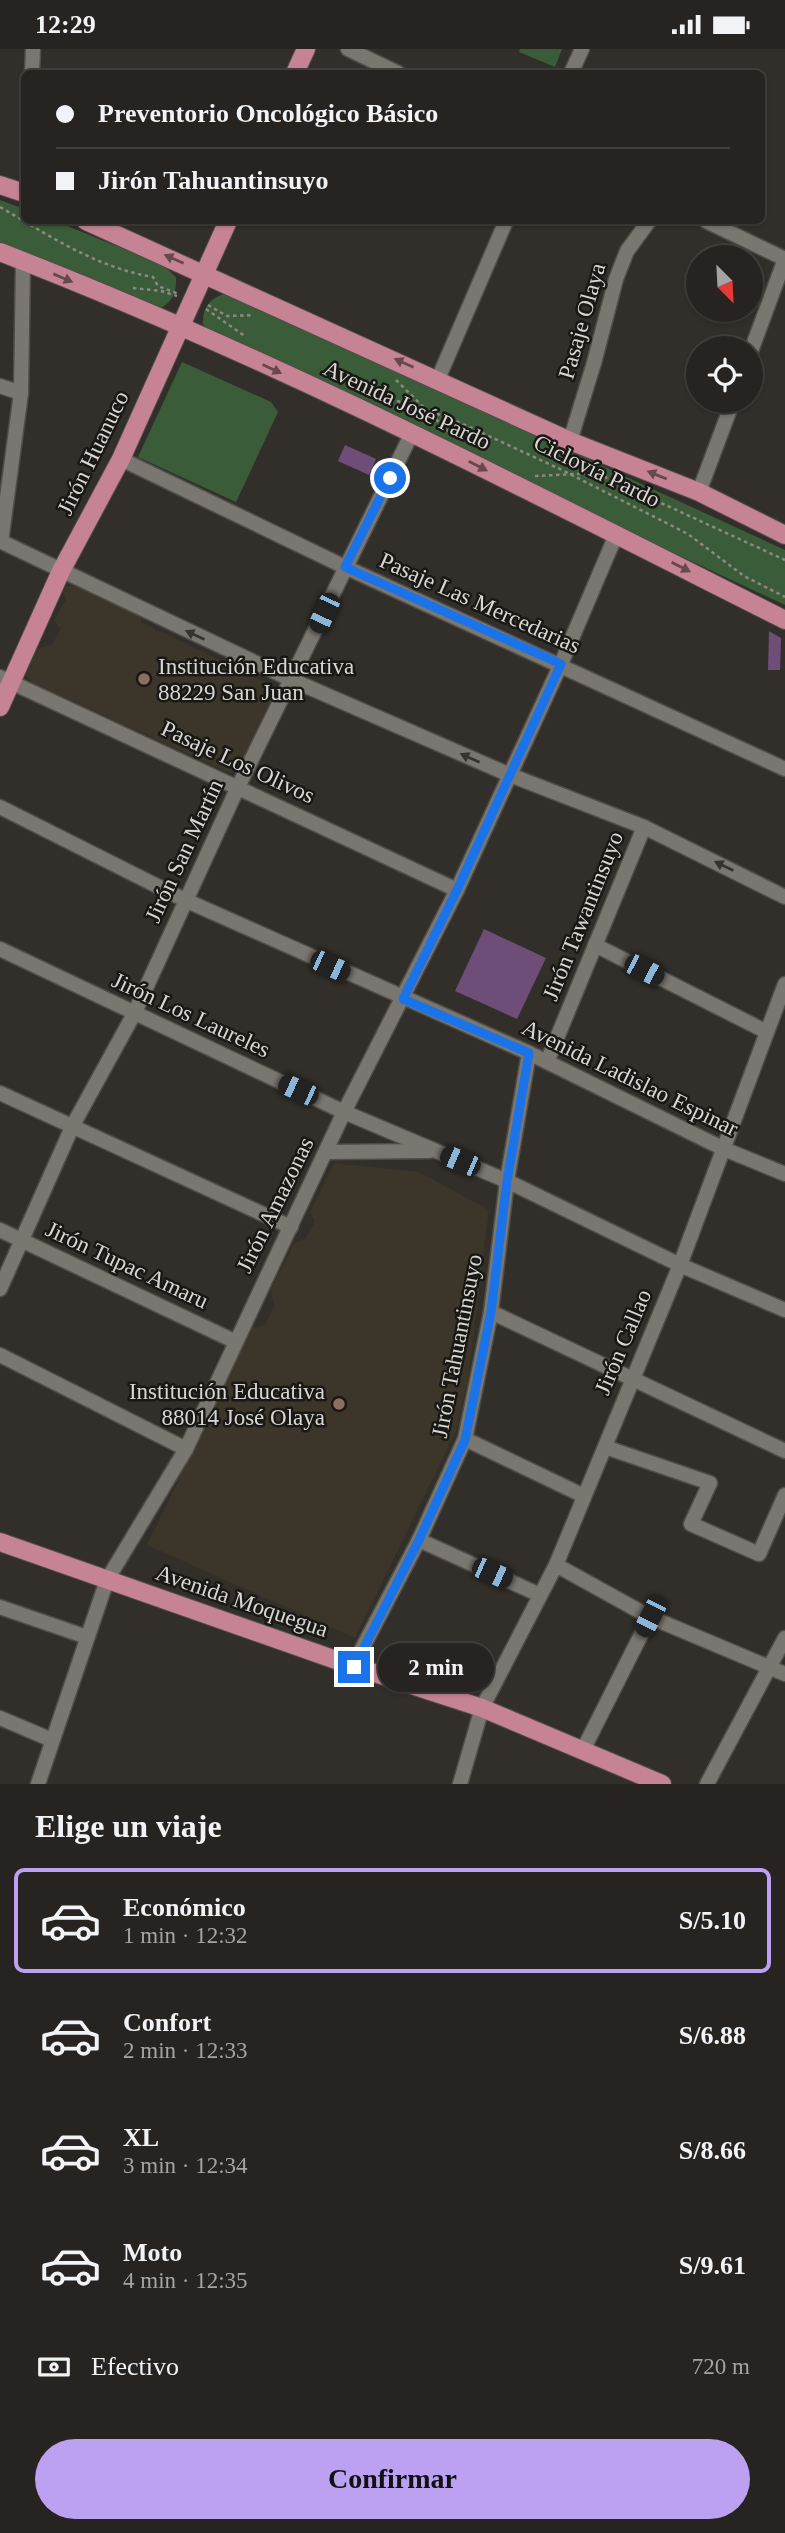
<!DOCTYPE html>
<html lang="es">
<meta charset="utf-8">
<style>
body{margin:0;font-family:"Times New Roman",serif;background:#322f2d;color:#f1f3f6;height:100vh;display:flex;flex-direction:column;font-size:26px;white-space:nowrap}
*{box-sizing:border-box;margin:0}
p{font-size:23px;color:#a4a4a5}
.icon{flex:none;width:38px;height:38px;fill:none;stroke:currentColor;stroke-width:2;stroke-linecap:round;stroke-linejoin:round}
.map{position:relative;height:1735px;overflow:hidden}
.sheet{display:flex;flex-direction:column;background:#262320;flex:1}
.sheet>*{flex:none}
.banner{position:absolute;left:21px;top:21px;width:744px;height:154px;border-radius:10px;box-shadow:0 2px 5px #0004,0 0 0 2px #42403e;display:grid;align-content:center;height:154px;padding:0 35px;background:#262320}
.needle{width:46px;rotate:156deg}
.fabs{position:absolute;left:686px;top:196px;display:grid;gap:14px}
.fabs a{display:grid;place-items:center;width:77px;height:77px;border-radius:50%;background:#262320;box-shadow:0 2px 5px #0004,0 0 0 2px #42403e;font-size:35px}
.end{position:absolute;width:32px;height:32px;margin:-16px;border:9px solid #1a73e8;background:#fff;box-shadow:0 0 0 4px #fff}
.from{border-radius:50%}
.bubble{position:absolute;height:49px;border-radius:24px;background:#262320;box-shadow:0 2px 5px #0004,0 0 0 2px #42403e;font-size:23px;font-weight:700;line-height:49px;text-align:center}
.car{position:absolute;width:21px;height:42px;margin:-21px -10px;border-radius:9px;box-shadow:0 0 5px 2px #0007;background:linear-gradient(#222 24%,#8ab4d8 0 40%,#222 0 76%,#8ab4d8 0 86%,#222 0)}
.banner b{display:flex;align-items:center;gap:24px;height:66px;font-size:26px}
.banner b+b{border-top:2px solid #42403e}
.banner i{width:18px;height:18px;background:#f1f3f6}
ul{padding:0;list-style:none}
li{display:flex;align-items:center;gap:21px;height:105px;margin:0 14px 10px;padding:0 21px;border:4px solid transparent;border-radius:10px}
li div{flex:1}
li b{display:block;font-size:26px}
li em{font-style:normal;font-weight:700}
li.selected{border-color:#bca0f2}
li>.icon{width:63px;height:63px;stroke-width:1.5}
h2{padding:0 35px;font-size:32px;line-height:84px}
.pay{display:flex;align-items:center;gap:18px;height:77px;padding:0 35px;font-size:26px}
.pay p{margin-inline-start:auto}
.cta{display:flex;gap:14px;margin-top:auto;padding:14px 35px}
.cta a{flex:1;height:80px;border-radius:42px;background:#bca0f2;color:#111;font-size:28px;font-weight:700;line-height:80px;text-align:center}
.status{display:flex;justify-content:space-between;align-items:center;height:49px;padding:0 35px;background:#262320;direction:ltr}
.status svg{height:19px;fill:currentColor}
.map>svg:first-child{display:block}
.built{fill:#3b352a}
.green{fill:#3b5c39}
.building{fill:#6e4e78}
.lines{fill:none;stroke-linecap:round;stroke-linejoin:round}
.minor-casing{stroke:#4f4d48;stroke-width:17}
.major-casing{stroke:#4f4d48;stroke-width:20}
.path{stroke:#8c8985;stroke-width:2.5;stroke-dasharray:3.5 3.5;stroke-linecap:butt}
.minor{stroke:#7a7770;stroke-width:14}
.major{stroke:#c58393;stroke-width:18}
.oneway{fill:#66484e}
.oneway2{fill:#363430}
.route{stroke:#1a73e8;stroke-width:9}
.education-dot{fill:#8d6e63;stroke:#191815;stroke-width:2.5}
.labels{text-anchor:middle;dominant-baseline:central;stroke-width:5;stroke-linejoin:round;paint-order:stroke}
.street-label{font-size:23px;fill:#d8d6d2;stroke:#191815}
.poi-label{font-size:23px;fill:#d8d6d2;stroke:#191815;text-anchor:start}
</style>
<div class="status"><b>12:29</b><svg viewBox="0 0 49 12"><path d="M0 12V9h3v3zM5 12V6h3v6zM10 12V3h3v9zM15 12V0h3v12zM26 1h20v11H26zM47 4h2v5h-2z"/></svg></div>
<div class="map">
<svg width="785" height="1735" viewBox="0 0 785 1735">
<rect width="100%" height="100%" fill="#322f2a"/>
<!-- built -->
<g class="built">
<path d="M66 537H80L143 567 141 573 277 639 239 720 229 724 32 633 26 626 36 600 52 595 61 580 54 572 66 550 63 543Z"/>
<path d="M334 1114 419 1123 489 1161 468 1330 457 1380 355 1589 147 1496 252 1279 265 1276 275 1256 270 1242 294 1195 306 1189 315 1172 310 1163Z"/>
</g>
<!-- green -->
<g class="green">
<path d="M520 0H562L555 18 519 3Z"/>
<path d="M0 151 24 160V172H55L163 216 176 228C177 246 171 255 155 262L0 199Z"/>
<path d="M227 244 785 501V556L211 287 203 275C202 258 211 248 227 244Z"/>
<path d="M182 313 271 353 278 363 236 453 138 408Z"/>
</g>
<!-- building -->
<g class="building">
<path d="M345 396 376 410 369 426 338 412Z"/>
<path d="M769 582 781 589 780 621H768Z"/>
<path d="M484 880 546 909 517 970 455 942Z"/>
</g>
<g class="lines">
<defs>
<g id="minor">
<path d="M348 0 398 24"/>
<path d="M32 24 33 0"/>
<path d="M571 24 582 0"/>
<path d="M706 172 785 210"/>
<path d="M751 302 785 210"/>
<path d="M438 330 506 172"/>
<path d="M0 337 21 344"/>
<path d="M570 392 594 314 616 230 627 202 649 172"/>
<path d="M121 410 345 518 785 720"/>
<path d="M699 443 733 352"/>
<path d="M0 492 292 631 510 726 644 778 785 848"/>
<path d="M1 493 21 344 23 212"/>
<path d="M0 628 457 841"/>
<path d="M0 758 185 851 529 1004 724 1100 785 1125"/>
<path d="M595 896 767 983"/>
<path d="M0 900 344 1063 507 1132 680 1216 785 1261"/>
<path d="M547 1013 644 778"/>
<path d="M0 1044 291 1178"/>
<path d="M326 1103 429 1102"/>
<path d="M0 1181 234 1292"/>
<path d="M0 1240 73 1076 134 965 238 738 412 384"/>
<path d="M491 1263 785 1402"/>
<path d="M0 1306 186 1400"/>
<path d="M465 1390 582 1446"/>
<path d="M605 1398 710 1434 691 1475 759 1505 785 1446"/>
<path d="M419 1491 540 1546"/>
<path d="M556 1516 650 1568 785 1625"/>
<path d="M0 1558 87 1588"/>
<path d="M353 1617 419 1491 465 1390 491 1263 507 1132 529 1004"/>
<path d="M0 1669 52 1691"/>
<path d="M583 1701 650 1568"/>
<path d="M38 1735 107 1531 186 1400 344 1063 457 841 561 615 616 486"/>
<path d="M460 1735 482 1659 556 1516 680 1216 785 935"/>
<path d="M707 1735 785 1589"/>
</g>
<g id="major">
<path d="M295 24 306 0"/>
<path d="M0 136 24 144"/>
<path d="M86 172 570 392 699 443 785 486"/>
<path d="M0 203C270 307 527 441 785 571"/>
<path d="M0 658 61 522 121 410 228 172"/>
<path d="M0 1493 353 1617 482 1659 662 1735"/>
</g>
</defs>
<!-- minor casing -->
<use href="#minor" class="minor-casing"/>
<!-- major casing -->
<use href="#major" class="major-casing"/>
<!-- path -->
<g class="path">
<path d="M0 158C50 187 95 218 153 228L158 237 179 245"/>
<path d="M133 239 161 242 177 247"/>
<path d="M208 256 227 267 254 266"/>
<path d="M206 260 246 288"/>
<path d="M396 331 451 385"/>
<path d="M357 339 450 369 562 421 688 485 744 527 785 548"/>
<path d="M535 427 596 424 785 511"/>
</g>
<!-- minor -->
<use href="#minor" class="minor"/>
<!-- major -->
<use href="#major" class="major"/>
</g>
<!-- one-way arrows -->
<defs><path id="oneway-solid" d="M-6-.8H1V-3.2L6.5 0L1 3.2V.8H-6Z" transform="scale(1.75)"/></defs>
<g class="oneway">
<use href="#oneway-solid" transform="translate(174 210) rotate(-156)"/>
<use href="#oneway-solid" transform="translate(63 229) rotate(23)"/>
<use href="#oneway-solid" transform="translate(404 314) rotate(-156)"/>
<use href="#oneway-solid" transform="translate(272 320) rotate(25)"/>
<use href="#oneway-solid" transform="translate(478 417) rotate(27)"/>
<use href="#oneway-solid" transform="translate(657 426) rotate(-158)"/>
<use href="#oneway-solid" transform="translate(681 518) rotate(27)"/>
</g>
<g class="oneway2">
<use href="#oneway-solid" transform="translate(195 586) rotate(-155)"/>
<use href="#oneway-solid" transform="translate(470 709) rotate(-156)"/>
<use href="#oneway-solid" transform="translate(724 817) rotate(-154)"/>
</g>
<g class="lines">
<!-- route -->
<path class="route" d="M354 1618 419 1491 465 1391 491 1263 507 1132 529 1004 403 950 457 841 561 615 345 518 390 429"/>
</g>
<!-- markers -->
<g class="education-dot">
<circle cx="144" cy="630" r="7"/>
<circle cx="339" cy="1355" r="7"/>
</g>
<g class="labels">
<!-- street labels -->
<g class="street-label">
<text transform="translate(582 272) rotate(-74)">Pasaje Olaya</text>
<text transform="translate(407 356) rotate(25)">Avenida José Pardo</text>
<text transform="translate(93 404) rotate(-64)">Jirón Huanuco</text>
<text transform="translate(597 422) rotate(26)">Ciclovía Pardo</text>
<text transform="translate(480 554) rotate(24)">Pasaje Las Mercedarias</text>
<text transform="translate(238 713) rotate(25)">Pasaje Los Olivos</text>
<text transform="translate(184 802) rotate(-65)">Jirón San Martín</text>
<text transform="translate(583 867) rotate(-68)">Jirón Tawantinsuyo</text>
<text transform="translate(191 966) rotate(25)">Jirón Los Laureles</text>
<text transform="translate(630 1029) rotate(26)">Avenida Ladislao Espinar</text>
<text transform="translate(275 1156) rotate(-64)">Jirón Amazonas</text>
<text transform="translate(127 1216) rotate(25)">Jirón Tupac Amaru</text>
<text transform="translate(623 1293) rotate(-67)">Jirón Callao</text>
<text transform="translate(457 1297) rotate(-79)">Jirón Tahuantinsuyo</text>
<text transform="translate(242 1552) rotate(19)">Avenida Moquegua</text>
</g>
<!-- poi labels -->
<g class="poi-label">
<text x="158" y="617">Institución Educativa<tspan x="158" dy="26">88229 San Juan</tspan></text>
<text x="325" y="1342" text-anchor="end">Institución Educativa<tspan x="325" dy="26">88014 José Olaya</tspan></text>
</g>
</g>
</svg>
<div class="fabs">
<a><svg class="needle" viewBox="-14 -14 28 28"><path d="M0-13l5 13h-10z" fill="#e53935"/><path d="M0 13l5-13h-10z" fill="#a4a4a5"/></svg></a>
<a><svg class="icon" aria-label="locate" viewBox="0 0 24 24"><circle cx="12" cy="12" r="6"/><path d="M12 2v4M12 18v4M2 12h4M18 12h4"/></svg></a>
</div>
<i class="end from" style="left:390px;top:429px"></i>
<i class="end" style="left:354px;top:1618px"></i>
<div class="bubble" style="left:378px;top:1594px;width:116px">2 min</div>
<i class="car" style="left:324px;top:564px;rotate:205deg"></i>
<i class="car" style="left:330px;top:917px;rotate:115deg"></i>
<i class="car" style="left:644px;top:921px;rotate:117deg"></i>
<i class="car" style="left:298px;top:1041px;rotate:295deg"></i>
<i class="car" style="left:460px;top:1112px;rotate:293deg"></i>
<i class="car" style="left:492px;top:1524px;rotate:114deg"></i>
<i class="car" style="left:650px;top:1568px;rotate:207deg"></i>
<div class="banner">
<b><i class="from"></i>Preventorio Oncológico Básico</b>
<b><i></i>Jirón Tahuantinsuyo</b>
</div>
</div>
<section class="sheet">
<h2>Elige un viaje</h2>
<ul>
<li class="selected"><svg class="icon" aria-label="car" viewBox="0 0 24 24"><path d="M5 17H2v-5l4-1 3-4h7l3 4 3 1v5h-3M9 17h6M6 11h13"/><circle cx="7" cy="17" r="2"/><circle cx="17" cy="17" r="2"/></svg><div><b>Económico</b><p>1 min · 12:32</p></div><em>S/5.10</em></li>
<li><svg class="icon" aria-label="car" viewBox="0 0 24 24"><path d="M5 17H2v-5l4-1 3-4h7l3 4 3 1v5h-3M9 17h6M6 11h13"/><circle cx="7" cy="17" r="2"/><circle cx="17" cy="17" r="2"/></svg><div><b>Confort</b><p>2 min · 12:33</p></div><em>S/6.88</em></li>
<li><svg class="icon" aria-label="car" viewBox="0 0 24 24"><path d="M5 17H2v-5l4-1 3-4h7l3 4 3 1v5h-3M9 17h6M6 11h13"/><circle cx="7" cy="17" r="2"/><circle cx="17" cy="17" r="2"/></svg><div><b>XL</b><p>3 min · 12:34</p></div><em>S/8.66</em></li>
<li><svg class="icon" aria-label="car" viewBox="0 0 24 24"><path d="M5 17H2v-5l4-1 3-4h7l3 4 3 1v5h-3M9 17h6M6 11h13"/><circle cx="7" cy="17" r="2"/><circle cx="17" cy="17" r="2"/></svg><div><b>Moto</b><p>4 min · 12:35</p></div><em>S/9.61</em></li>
</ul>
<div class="pay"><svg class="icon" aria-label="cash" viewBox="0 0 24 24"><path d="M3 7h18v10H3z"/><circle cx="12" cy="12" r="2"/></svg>Efectivo<p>720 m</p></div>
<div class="cta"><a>Confirmar</a></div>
</section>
